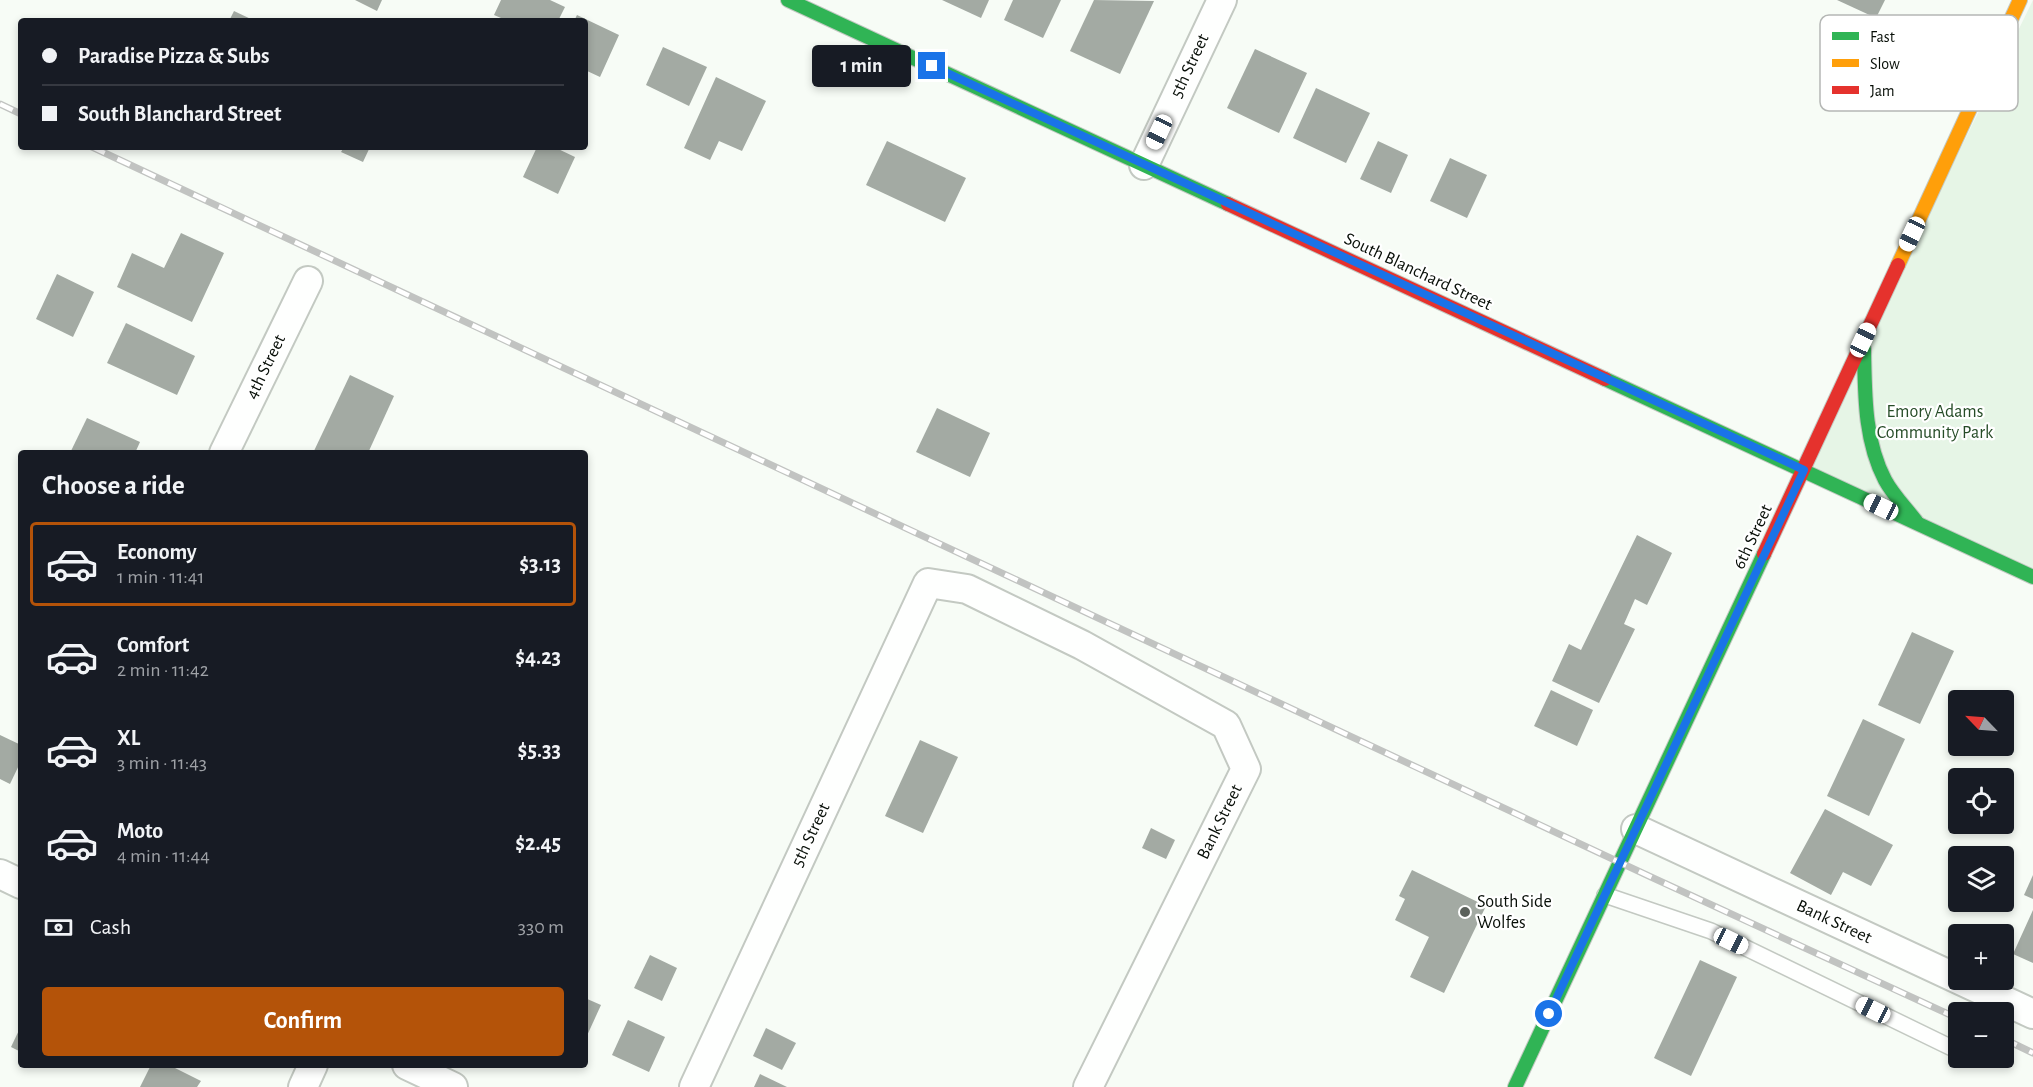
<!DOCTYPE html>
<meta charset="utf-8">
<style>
body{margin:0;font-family:"Alegreya Sans",sans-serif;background:#242831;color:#f1f3f6;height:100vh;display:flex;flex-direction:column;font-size:22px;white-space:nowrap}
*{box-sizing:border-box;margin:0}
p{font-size:20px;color:#9ea1a6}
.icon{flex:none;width:33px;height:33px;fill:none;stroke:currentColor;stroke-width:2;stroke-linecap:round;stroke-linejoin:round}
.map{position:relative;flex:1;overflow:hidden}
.drawer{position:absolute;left:18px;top:450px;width:570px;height:618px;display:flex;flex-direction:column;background:#171b24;border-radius:6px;box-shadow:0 3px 9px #0003}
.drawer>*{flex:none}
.guide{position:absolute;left:18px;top:18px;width:570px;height:132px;border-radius:6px;box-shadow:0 3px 9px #0003;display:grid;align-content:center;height:132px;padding:0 24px;background:#171b24}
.needle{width:39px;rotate:295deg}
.buttons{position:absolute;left:1948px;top:690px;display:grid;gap:12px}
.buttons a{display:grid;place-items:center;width:66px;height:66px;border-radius:6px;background:#171b24;box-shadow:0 3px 9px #0003;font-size:30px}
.end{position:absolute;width:27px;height:27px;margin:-14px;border:8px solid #1a73e8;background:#fff;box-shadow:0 0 0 3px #fff}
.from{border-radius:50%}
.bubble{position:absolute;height:42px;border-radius:6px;background:#171b24;box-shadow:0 3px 9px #0003;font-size:20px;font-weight:700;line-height:42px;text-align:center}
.car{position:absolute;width:18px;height:36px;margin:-18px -9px;border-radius:8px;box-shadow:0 0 4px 2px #0007;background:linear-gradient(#fff 24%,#345 0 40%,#fff 0 76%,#345 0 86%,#fff 0)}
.guide b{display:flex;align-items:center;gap:21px;height:57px;font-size:22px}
.guide b+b{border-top:2px solid #363941}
.guide i{width:15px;height:15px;background:#f1f3f6}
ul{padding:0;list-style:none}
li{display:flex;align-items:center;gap:18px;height:84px;margin:0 12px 9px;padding:0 12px;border:3px solid transparent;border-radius:6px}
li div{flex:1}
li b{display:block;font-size:22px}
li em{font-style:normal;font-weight:700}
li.active{border-color:#b45309}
li>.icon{width:54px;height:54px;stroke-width:1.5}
h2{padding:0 24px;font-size:27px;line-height:72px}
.pay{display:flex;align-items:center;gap:15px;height:66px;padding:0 24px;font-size:22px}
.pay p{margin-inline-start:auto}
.primary-button{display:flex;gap:12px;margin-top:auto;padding:12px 24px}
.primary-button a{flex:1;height:69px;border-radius:6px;background:#b45309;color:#fff;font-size:24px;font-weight:700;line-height:69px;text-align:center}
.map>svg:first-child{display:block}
.green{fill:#e6f5e6}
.building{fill:#a3aaa3}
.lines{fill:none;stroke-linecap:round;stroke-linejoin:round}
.lane-casing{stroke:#c3c9c2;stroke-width:18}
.street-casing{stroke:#c3c9c2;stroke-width:32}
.fast-casing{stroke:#c3c9c2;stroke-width:16}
.slow-casing{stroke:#c3c9c2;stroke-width:16}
.jam-casing{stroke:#c3c9c2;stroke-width:16}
.lane{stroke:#fefffe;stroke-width:15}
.street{stroke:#fefffe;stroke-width:28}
.fast{stroke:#30b455;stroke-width:14}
.slow{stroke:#ff9f0a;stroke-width:14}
.jam{stroke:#e5322d;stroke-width:14}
.rail-casing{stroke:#c1c3c1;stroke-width:7}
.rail{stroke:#fff;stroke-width:4.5;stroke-dasharray:14;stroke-linecap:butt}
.route{stroke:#1a73e8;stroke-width:8}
.poi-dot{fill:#5b615b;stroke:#fff;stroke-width:2}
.labels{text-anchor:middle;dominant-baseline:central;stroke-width:4.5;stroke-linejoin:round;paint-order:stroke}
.street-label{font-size:18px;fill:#070e07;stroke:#fff}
.park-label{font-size:18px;fill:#264c27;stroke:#fff}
.poi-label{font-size:18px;fill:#070e07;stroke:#fff;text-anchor:start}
.key{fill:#fff;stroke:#b5b7b5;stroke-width:1.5}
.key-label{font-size:16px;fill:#070e07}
</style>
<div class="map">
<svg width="2033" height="1087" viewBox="0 0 2033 1087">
<rect width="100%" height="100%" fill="#f7fcf6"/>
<!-- green -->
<path class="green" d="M2033 0V575L1804 470Z"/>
<!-- building -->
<g class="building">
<path d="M355 0H382L377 11Z"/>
<path d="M501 0H550L565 7 558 21H508L494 15Z"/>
<path d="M942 0H989L981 18Z"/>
<path d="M1013 0H1061L1043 38 1004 20Z"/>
<path d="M1094 0 1154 1 1120 74 1070 51Z"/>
<path d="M1837 0H1885L1876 18Z"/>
<path d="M234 11 255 21H229Z"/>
<path d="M577 15 619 35 600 77 585 70V21H574Z"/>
<path d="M663 47 707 67 689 106 646 85Z"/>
<path d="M1255 49 1307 73 1279 133 1227 108Z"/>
<path d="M716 77 766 101 742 151 719 141 710 160 684 148Z"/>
<path d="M1316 88 1370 113 1346 163 1293 138Z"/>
<path d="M887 141 966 178 945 222 866 185Z"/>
<path d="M1378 141 1408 155 1391 193 1360 179Z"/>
<path d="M344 147H370L363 162 341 152Z"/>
<path d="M537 147H554L575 157 558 194 523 177Z"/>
<path d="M1450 158 1487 175 1467 218 1430 201Z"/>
<path d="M181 233 224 253 192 322 117 287 132 253 164 268Z"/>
<path d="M57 274 94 292 73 337 36 319Z"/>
<path d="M126 323 195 356 177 395 107 363Z"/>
<path d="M350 375 394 396 368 453H313Z"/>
<path d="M937 408 990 433 970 477 916 452Z"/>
<path d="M87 418 140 442 135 453H70Z"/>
<path d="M1637 535 1672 553 1647 605 1635 599 1624 624 1635 629 1599 703 1552 681 1569 644 1581 650Z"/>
<path d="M1912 632 1954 651 1920 724 1878 705Z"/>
<path d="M1551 690 1593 710 1577 746 1534 726Z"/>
<path d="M1863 719 1905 739 1869 816 1827 796Z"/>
<path d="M0 735 21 745V761L10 784 0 779Z"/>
<path d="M920 740 958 757 923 833 885 816Z"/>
<path d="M1825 809 1893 845 1871 886 1843 872 1831 895 1790 873Z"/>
<path d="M1151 828 1175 840 1166 859 1142 848Z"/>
<path d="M1412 870 1486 906 1444 993 1410 977 1429 937 1395 920 1405 899 1399 896Z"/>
<path d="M2033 875V899L2024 895Z"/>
<path d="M2033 910V963L2013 954Z"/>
<path d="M650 955 677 968 662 1001 634 988Z"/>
<path d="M1700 960 1737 977 1691 1076 1654 1058Z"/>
<path d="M585 998 601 1005 585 1040Z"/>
<path d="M628 1020 665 1037 649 1072 612 1055Z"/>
<path d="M21 1026V1052L11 1047Z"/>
<path d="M766 1028 796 1043 782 1070 753 1056Z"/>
<path d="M151 1065H169L201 1081 197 1087H140Z"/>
<path d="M760 1074 787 1087H754Z"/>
</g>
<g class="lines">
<defs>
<path id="lane" d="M1605 895 1711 931 1954 1049"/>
<g id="street">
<path d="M1144 165 1222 0"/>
<path d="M224 453 308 281"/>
<path d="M1636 829 2033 1014"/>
<path d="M0 874 21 884"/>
<path d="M407 1065 453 1087"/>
<path d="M303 1087 313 1065"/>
<path d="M694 1087 928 583 967 589 1082 645 1226 725 1246 769 1088 1087"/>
</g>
<g id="fast">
<path d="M788 0 1228 204"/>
<path d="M1864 349C1865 393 1864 440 1885 480 1893 495 1906 508 1916 521"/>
<path d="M1605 379 2033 577"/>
<path d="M1515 1087 1764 554"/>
</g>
<path id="slow" d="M1898 265 2020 0"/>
<g id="jam">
<path d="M1228 204 1605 379"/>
<path d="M1764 554 1898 265"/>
</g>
</defs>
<!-- lane casing -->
<use href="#lane" class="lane-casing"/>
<!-- street casing -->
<use href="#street" class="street-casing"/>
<!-- fast casing -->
<use href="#fast" class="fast-casing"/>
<!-- slow casing -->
<use href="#slow" class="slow-casing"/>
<!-- jam casing -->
<use href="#jam" class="jam-casing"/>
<!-- lane -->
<use href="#lane" class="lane"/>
<!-- street -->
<use href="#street" class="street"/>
<!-- fast -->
<use href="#fast" class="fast"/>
<!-- slow -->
<use href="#slow" class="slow"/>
<!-- jam -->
<use href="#jam" class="jam"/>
<defs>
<g id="rail">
<path d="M0 104 21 114"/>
<path d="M92 147 1651 877 1959 1019"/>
<path d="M2004 1039 2033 1053"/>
</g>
</defs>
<!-- rail casing -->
<use href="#rail" class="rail-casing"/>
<!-- rail -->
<use href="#rail" class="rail"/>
</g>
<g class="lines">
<!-- route -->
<path class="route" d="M932 66 1804 470 1549 1014"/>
</g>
<!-- markers -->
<circle class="poi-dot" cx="1465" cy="912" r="6"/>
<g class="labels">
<!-- street labels -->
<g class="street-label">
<text transform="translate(1190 66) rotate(-65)">5th Street</text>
<text transform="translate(1418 272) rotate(25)">South Blanchard Street</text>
<text transform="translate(266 367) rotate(-64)">4th Street</text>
<text transform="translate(1753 537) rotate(-65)">6th Street</text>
<text transform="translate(1220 822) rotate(-64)">Bank Street</text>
<text transform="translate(811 835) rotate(-65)">5th Street</text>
<text transform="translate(1834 922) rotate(25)">Bank Street</text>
</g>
<!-- park labels -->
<g class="park-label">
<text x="1935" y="412">Emory Adams<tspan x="1935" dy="21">Community Park</tspan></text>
</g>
<!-- poi labels -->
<g class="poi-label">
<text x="1477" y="902">South Side<tspan x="1477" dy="21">Wolfes</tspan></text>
</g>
</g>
<!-- legend -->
<rect x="1820" y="15" width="198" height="96" rx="9" class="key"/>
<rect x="1832" y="32" width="27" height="8" fill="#30b455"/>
<rect x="1832" y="59" width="27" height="8" fill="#ff9f0a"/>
<rect x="1832" y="86" width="27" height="8" fill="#e5322d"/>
<g class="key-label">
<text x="1870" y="42">Fast</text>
<text x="1870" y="69">Slow</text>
<text x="1870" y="96">Jam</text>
</g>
</svg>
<div class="buttons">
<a><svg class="needle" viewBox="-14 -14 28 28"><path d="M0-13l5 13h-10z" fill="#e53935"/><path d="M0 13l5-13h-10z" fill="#9ea1a6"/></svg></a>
<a><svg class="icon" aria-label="locate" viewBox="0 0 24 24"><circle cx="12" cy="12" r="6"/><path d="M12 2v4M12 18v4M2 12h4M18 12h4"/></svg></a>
<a><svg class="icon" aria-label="layers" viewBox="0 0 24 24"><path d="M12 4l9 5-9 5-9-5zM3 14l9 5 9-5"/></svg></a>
<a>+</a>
<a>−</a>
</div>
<i class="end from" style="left:1549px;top:1014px"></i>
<i class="end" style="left:932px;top:66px"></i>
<div class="bubble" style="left:812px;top:45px;width:99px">1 min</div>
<i class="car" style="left:1159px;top:132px;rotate:205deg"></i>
<i class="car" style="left:1912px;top:234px;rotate:205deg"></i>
<i class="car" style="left:1863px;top:340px;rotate:25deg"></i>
<i class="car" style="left:1881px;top:507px;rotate:295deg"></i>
<i class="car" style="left:1731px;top:941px;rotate:116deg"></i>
<i class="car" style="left:1873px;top:1010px;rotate:296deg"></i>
<div class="guide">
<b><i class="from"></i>Paradise Pizza &amp; Subs</b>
<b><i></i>South Blanchard Street</b>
</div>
<section class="drawer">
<h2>Choose a ride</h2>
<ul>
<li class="active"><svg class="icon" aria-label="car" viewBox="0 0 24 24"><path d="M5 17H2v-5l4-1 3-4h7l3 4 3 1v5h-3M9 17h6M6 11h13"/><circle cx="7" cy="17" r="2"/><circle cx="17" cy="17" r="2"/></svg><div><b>Economy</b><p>1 min · 11:41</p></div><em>$3.13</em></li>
<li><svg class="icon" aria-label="car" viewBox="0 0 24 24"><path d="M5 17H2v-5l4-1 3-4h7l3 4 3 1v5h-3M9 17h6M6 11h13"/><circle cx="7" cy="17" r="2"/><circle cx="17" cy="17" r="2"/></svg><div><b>Comfort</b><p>2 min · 11:42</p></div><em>$4.23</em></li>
<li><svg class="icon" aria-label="car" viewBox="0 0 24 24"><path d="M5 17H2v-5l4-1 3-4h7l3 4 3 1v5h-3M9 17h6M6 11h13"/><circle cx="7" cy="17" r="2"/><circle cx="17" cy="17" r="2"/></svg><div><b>XL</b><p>3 min · 11:43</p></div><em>$5.33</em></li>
<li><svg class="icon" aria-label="car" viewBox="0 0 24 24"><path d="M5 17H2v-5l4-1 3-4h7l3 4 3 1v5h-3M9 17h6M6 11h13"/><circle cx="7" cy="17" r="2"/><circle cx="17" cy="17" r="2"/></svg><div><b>Moto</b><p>4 min · 11:44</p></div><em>$2.45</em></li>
</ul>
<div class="pay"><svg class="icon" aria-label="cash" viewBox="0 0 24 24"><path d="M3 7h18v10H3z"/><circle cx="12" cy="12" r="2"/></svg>Cash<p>330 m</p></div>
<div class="primary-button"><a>Confirm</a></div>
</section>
</div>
